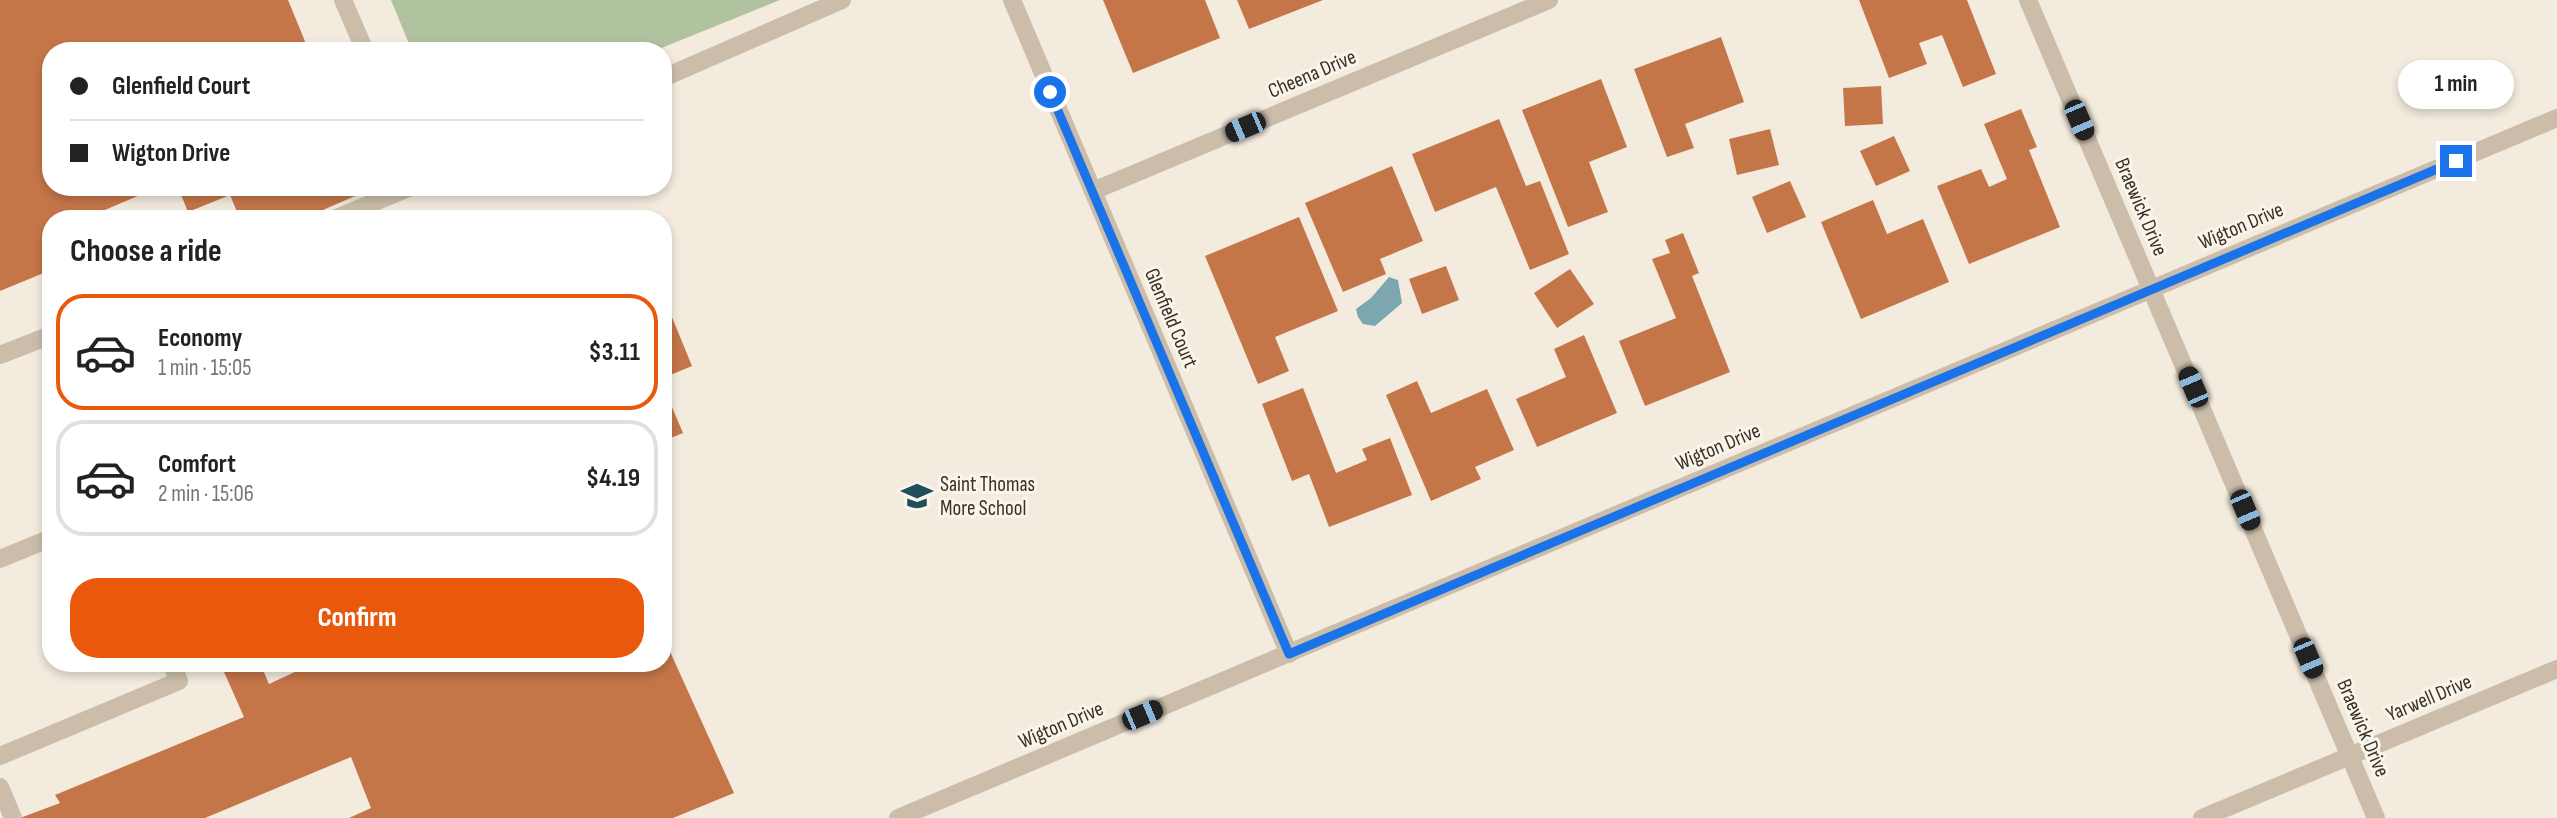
<!DOCTYPE html>
<meta charset="utf-8">
<style>
body{margin:0;font-family:"Sofia Sans Condensed",sans-serif;background:#f2f2f2;color:#222;height:100vh;display:flex;flex-direction:column;font-size:26px;white-space:nowrap}
*{box-sizing:border-box;margin:0}
p{font-size:23px;color:#767676}
.icon{flex:none;width:38px;height:38px;fill:none;stroke:currentColor;stroke-width:2;stroke-linecap:round;stroke-linejoin:round}
.map{position:relative;flex:1;overflow:hidden}
.panel{position:absolute;left:42px;top:210px;width:630px;height:462px;display:flex;flex-direction:column;background:#fff;border-radius:28px;box-shadow:0 4px 10px #0003}
.panel>*{flex:none}
.guide{position:absolute;left:42px;top:42px;width:630px;height:154px;border-radius:28px;box-shadow:0 4px 10px #0003;display:grid;align-content:center;height:154px;padding:0 28px;background:#fff}
.end{position:absolute;width:32px;height:32px;margin:-16px;border:9px solid #1a73e8;background:#fff;box-shadow:0 0 0 4px #fff}
.from{border-radius:50%}
.bubble{position:absolute;height:49px;border-radius:24px;background:#fff;box-shadow:0 4px 10px #0003;font-size:23px;font-weight:700;line-height:49px;text-align:center}
.car{position:absolute;width:21px;height:42px;margin:-21px -10px;border-radius:9px;box-shadow:0 0 5px 2px #0007;background:linear-gradient(#222 24%,#8ab4d8 0 40%,#222 0 76%,#8ab4d8 0 86%,#222 0)}
.guide b{display:flex;align-items:center;gap:24px;height:66px;font-size:26px}
.guide b+b{border-top:2px solid #e0e0e0}
.guide i{width:18px;height:18px;background:#222}
ul{padding:0;list-style:none}
li{display:flex;align-items:center;gap:21px;height:116px;margin:0 14px 10px;padding:0 14px;border:4px solid #e0e0e0;border-radius:28px}
li div{flex:1}
li b{display:block;font-size:26px}
li em{font-style:normal;font-weight:700}
li.active{border-color:#ea580c}
li>.icon{width:63px;height:63px;stroke-width:1.5}
h2{padding:0 28px;font-size:32px;line-height:84px}
.action{display:flex;gap:14px;margin-top:auto;padding:14px 28px}
.action a{flex:1;height:80px;border-radius:28px;background:#ea580c;color:#fff;font-size:28px;font-weight:700;line-height:80px;text-align:center}
.map>svg:first-child{display:block}
.green{fill:#b1c29e}
.water{fill:#7da7b0}
.building{fill:#c57649}
.lines{fill:none;stroke-linecap:round;stroke-linejoin:round}
.minor{stroke:#cbbdaa;stroke-width:18}
.route{stroke:#1a73e8;stroke-width:9}
.labels{text-anchor:middle;dominant-baseline:central;stroke-width:6;stroke-linejoin:round;paint-order:stroke}
.street-label{font-size:21px;fill:#383029;stroke:#faf5ea}
.poi-label{font-size:21px;fill:#383029;stroke:#faf5ea;text-anchor:start}
</style>
<div class="map">
<svg width="2557" height="818" viewBox="0 0 2557 818">
<rect width="100%" height="100%" fill="#f3ebde"/>
<!-- green -->
<path class="green" d="M391 0H780L654 51H412Z"/>
<!-- water -->
<path class="water" d="M1389 277 1398 280 1402 303 1375 326 1363 324 1358 317 1356 309 1371 298Z"/>
<!-- building -->
<g class="building">
<path d="M0 0H288L309 51H51V187H159L100 212 102 219H51V270L0 291Z"/>
<path d="M1103 0H1205L1220 38 1133 73Z"/>
<path d="M1237 0H1323L1249 29Z"/>
<path d="M1859 0H1967L1996 74 1963 87 1942 35 1919 43 1927 64 1889 78Z"/>
<path d="M1721 37 1744 102 1685 124 1694 148 1667 157 1634 69Z"/>
<path d="M1601 79 1627 147 1589 162 1608 212 1568 227 1522 110Z"/>
<path d="M1881 86 1883 124 1845 126 1843 88Z"/>
<path d="M2021 109 2037 147 2029 150 2060 227 1969 264 1937 186 1981 169 1989 187 2007 179 1984 124Z"/>
<path d="M1499 119 1526 186 1540 181 1569 254 1530 270 1496 187 1435 212 1412 154Z"/>
<path d="M1770 129 1779 165 1737 175 1729 139Z"/>
<path d="M1894 136 1910 171 1876 186 1860 151Z"/>
<path d="M1392 166 1423 241 1380 259 1386 274 1343 292 1305 203Z"/>
<path d="M1790 181 1806 217 1767 233 1752 197Z"/>
<path d="M178 187H376L302 219H240L230 195 188 212Z"/>
<path d="M1873 200 1887 234 1923 219 1949 282 1861 319 1821 222Z"/>
<path d="M1299 217 1338 311 1275 337 1289 371 1258 384 1205 256Z"/>
<path d="M1683 233 1699 273 1692 276 1730 372 1645 406 1619 341 1676 318 1652 259 1670 253 1665 240Z"/>
<path d="M1446 266 1459 300 1422 314 1409 279Z"/>
<path d="M1570 269 1594 304 1557 328 1534 293Z"/>
<path d="M667 305 692 366 663 378V306Z"/>
<path d="M1584 335 1617 413 1537 447 1516 399 1566 377 1554 349Z"/>
<path d="M1417 381 1431 413 1487 389 1514 450 1475 467 1481 479 1431 501 1386 395Z"/>
<path d="M663 386 683 433 663 441Z"/>
<path d="M1303 388 1336 473 1367 460 1362 449 1390 438 1412 495 1329 527 1309 474 1292 481 1262 404Z"/>
<path d="M663 636 734 793 673 818H349L371 808 351 757 205 818H20L60 803 55 795 244 717 220 663H260L269 684 314 663H663Z"/>
</g>
<g class="lines">
<!-- minor -->
<g class="minor">
<path d="M343 0 365 51"/>
<path d="M1012 0 1289 654"/>
<path d="M2028 0 2376 818"/>
<path d="M663 78 842 0"/>
<path d="M1093 191 1549 0"/>
<path d="M334 219 411 187"/>
<path d="M0 355 51 335"/>
<path d="M0 559 51 538"/>
<path d="M0 756 179 681 171 663"/>
<path d="M0 787 13 818"/>
<path d="M898 818 2557 118"/>
<path d="M2202 818 2557 669"/>
</g>
</g>
<g class="lines">
<!-- route -->
<path class="route" d="M1050 92 1289 654 2456 161"/>
</g>
<!-- icons -->
<defs>
<symbol id="school-bare" viewBox="-9 -9 18 18"><path d="M0-5L7-2L0 1L-7-2ZM-4 1L0 2.5L4 1V4Q0 6-4 4Z" fill="#1f4f5a" stroke="#faf5ea" stroke-width="2.5" paint-order="stroke"/></symbol>
</defs>
<g fill-rule="evenodd">
<use href="#school-bare" x="895" y="474" width="44" height="44"/>
</g>
<g class="labels">
<!-- street labels -->
<g class="street-label">
<text transform="translate(1312 74) rotate(-23)">Cheena Drive</text>
<text transform="translate(2141 207) rotate(67)">Braewick Drive</text>
<text transform="translate(2241 226) rotate(-23)">Wigton Drive</text>
<text transform="translate(1171 318) rotate(67)">Glenfield Court</text>
<text transform="translate(1718 447) rotate(-23)">Wigton Drive</text>
<text transform="translate(2429 698) rotate(-23)">Yarwell Drive</text>
<text transform="translate(1061 725) rotate(-23)">Wigton Drive</text>
<text transform="translate(2363 728) rotate(67)">Braewick Drive</text>
</g>
<!-- poi labels -->
<g class="poi-label">
<text x="940" y="484">Saint Thomas<tspan x="940" dy="24">More School</tspan></text>
</g>
</g>
</svg>
<i class="end from" style="left:1050px;top:92px"></i>
<i class="end" style="left:2456px;top:161px"></i>
<div class="bubble" style="left:2398px;top:60px;width:116px">1 min</div>
<i class="car" style="left:2079px;top:120px;rotate:157deg"></i>
<i class="car" style="left:1245px;top:127px;rotate:247deg"></i>
<i class="car" style="left:2193px;top:387px;rotate:337deg"></i>
<i class="car" style="left:2245px;top:510px;rotate:157deg"></i>
<i class="car" style="left:2308px;top:658px;rotate:157deg"></i>
<i class="car" style="left:1142px;top:715px;rotate:67deg"></i>
<div class="guide">
<b><i class="from"></i>Glenfield Court</b>
<b><i></i>Wigton Drive</b>
</div>
<section class="panel">
<h2>Choose a ride</h2>
<ul>
<li class="active"><svg class="icon" aria-label="car" viewBox="0 0 24 24"><path d="M5 17H2v-5l4-1 3-4h7l3 4 3 1v5h-3M9 17h6M6 11h13"/><circle cx="7" cy="17" r="2"/><circle cx="17" cy="17" r="2"/></svg><div><b>Economy</b><p>1 min · 15:05</p></div><em>$3.11</em></li>
<li><svg class="icon" aria-label="car" viewBox="0 0 24 24"><path d="M5 17H2v-5l4-1 3-4h7l3 4 3 1v5h-3M9 17h6M6 11h13"/><circle cx="7" cy="17" r="2"/><circle cx="17" cy="17" r="2"/></svg><div><b>Comfort</b><p>2 min · 15:06</p></div><em>$4.19</em></li>
</ul>
<div class="action"><a>Confirm</a></div>
</section>
</div>
